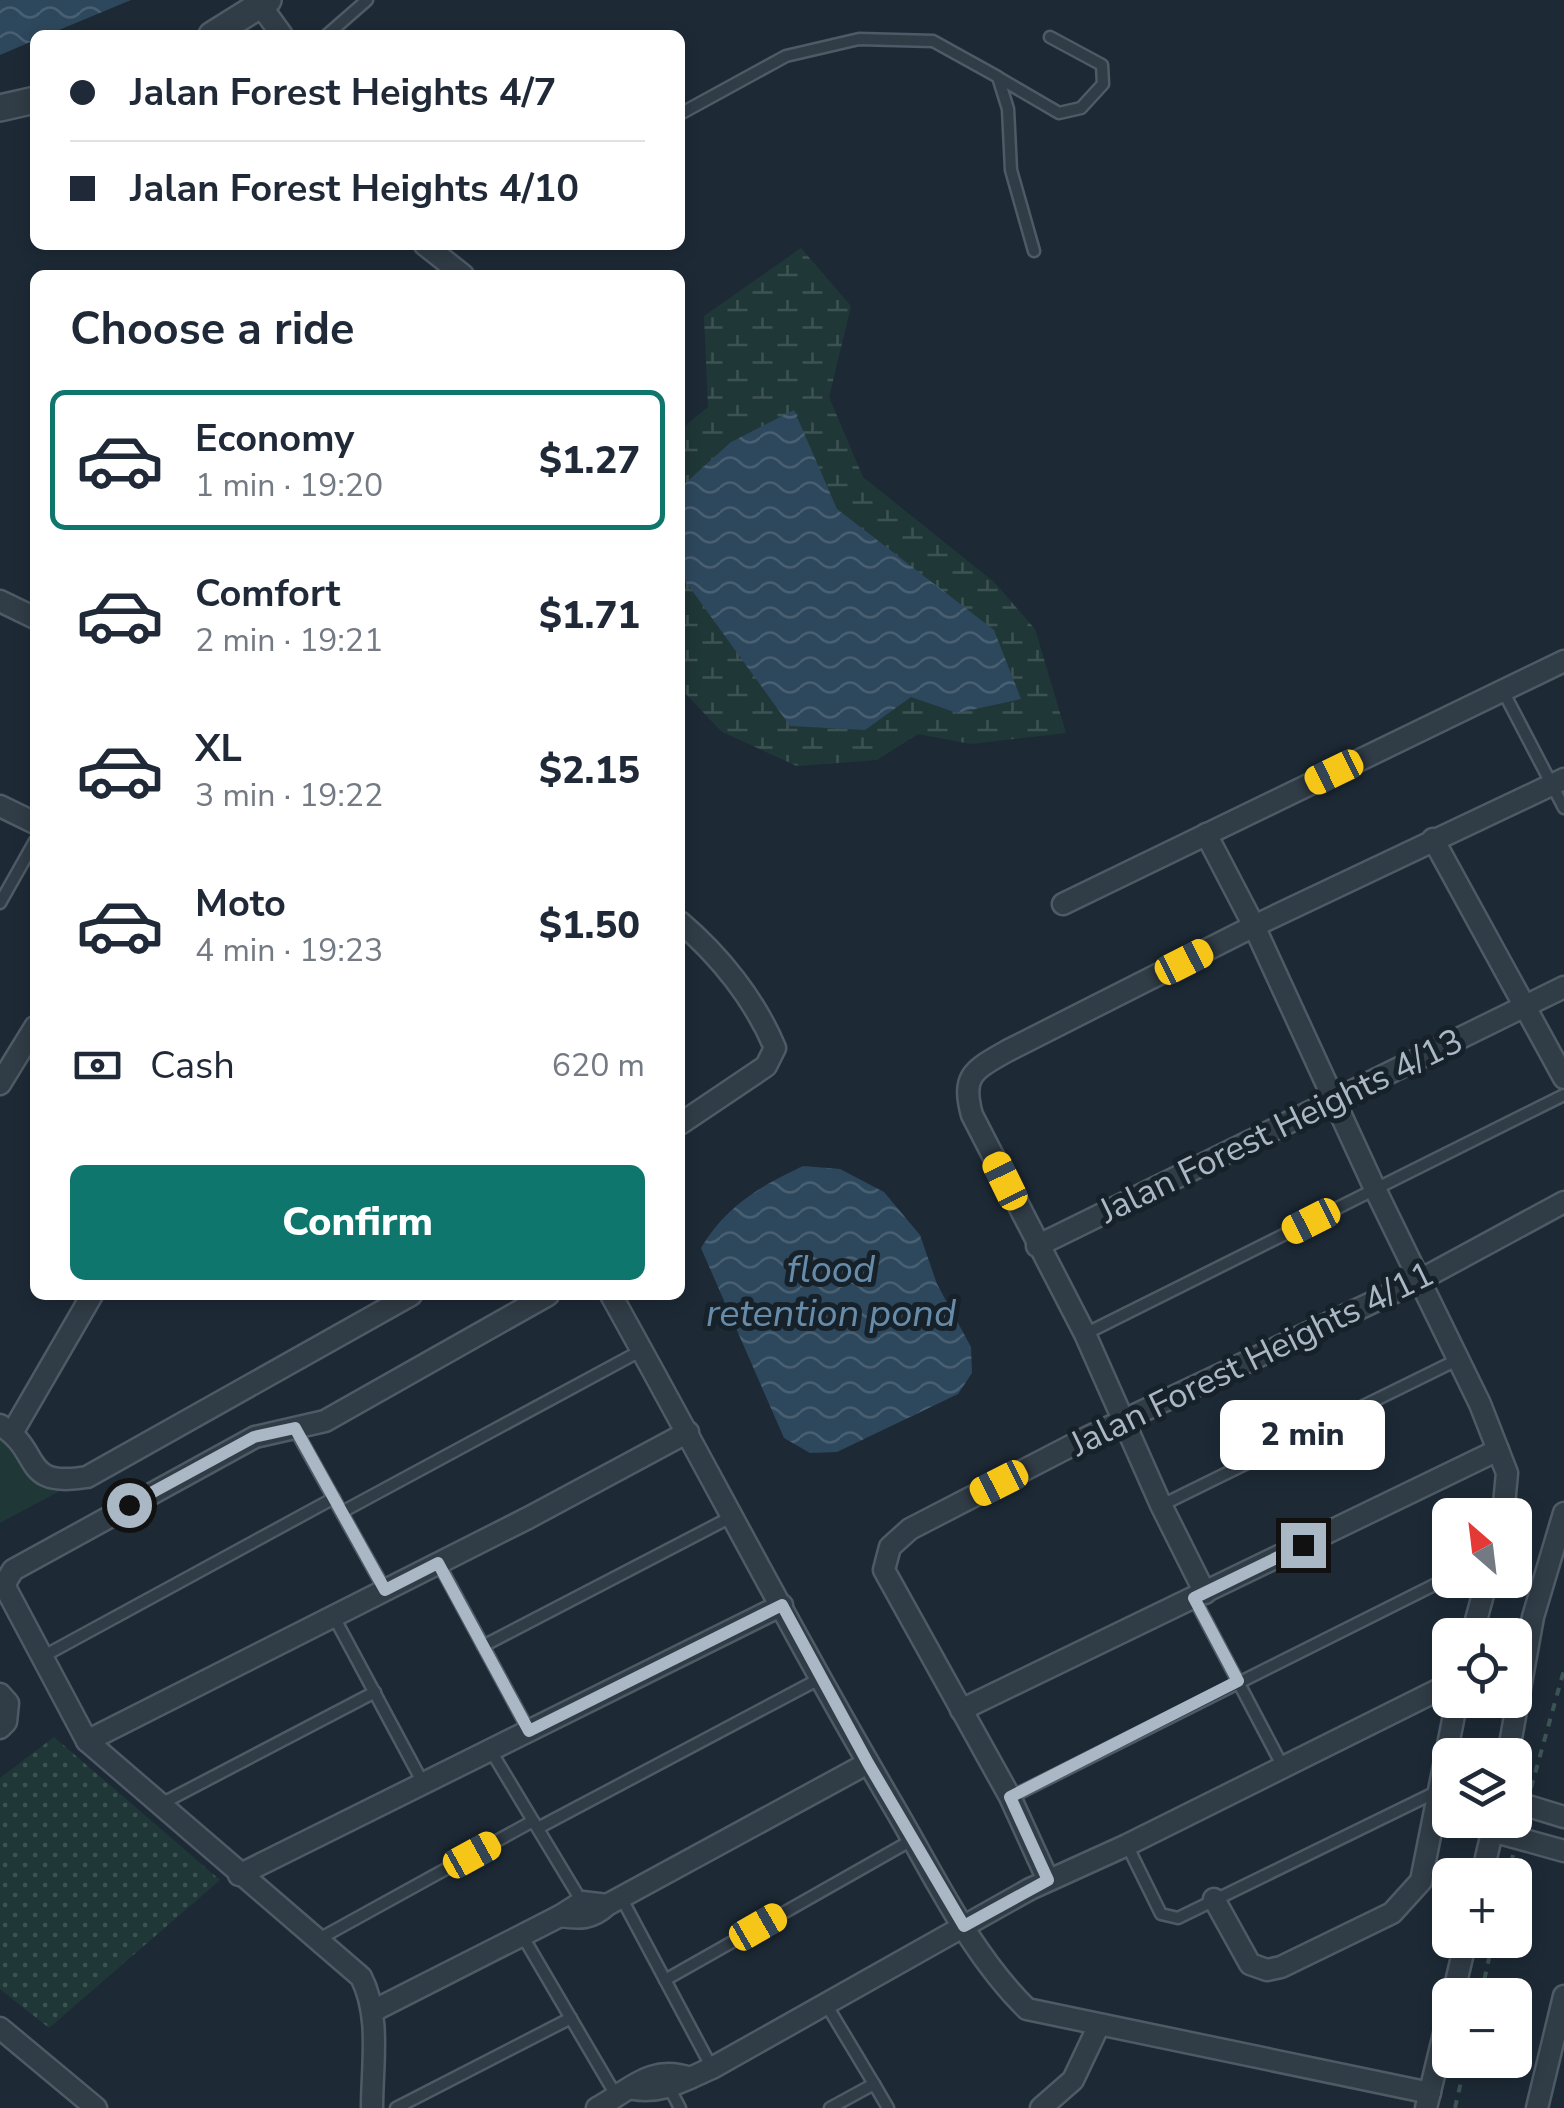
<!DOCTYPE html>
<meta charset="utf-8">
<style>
body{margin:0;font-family:"Nunito Sans",sans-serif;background:#f2f2f3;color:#1f2937;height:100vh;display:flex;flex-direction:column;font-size:38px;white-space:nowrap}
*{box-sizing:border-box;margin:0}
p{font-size:32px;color:#747a83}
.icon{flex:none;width:55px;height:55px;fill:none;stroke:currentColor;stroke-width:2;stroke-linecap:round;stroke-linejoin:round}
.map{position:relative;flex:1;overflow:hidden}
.panel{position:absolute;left:30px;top:270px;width:655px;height:1030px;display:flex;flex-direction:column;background:#fff;border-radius:15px;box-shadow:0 5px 15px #0003}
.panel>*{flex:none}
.hud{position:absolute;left:30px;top:30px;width:655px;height:220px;border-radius:15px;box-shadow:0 5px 15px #0003;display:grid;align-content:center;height:220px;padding:0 40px;background:#fff}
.needle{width:65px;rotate:332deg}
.buttons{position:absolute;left:1432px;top:1498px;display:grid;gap:20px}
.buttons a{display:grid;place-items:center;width:100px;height:100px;border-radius:15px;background:#fff;box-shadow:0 5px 15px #0003;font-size:50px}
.end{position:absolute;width:45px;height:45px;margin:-22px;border:12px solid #aab7c4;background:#111;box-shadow:0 0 0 5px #111}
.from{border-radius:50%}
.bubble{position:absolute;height:70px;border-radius:15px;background:#fff;box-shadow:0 5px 15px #0003;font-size:32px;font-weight:800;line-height:70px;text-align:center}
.car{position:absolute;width:30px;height:60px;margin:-30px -15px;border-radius:12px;box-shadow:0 0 8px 2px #0007;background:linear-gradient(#f5c518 24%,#345 0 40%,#f5c518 0 76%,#345 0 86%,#f5c518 0)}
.hud b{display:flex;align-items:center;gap:35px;height:95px;font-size:38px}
.hud b+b{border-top:2px solid #e0e1e3}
.hud i{width:25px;height:25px;background:#1f2937}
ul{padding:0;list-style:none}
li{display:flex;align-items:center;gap:30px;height:140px;margin:0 20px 15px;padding:0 20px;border:5px solid transparent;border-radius:15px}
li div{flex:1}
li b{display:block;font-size:38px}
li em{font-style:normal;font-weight:800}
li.on{border-color:#0f766e}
li>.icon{width:90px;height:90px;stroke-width:1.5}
h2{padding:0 40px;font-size:45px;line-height:120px}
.pay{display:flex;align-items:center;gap:25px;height:110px;padding:0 40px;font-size:38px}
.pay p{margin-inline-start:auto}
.cta{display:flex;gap:20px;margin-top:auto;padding:20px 40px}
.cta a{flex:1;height:115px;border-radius:15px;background:#0f766e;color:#fff;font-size:40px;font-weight:800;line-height:115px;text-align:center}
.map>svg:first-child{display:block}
.grass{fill:#1f3737}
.wetland{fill:url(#wetland-marsh)}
.park{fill:url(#park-dots)}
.water{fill:url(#water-waves)}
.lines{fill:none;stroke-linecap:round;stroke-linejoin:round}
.service-casing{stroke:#4e5a65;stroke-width:15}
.minor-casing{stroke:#4e5a65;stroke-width:25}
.tertiary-casing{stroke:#4e5a65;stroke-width:30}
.path{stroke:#3c5454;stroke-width:4;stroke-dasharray:8 8;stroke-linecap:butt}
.service{stroke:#303c46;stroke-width:10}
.minor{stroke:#303c46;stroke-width:20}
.tertiary{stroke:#303c46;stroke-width:25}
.route{stroke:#aab7c4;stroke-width:12}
.labels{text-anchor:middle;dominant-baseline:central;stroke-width:10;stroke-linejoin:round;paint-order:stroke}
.street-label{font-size:35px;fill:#aab7c4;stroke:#16212a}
.water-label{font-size:38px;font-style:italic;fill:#678caa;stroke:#16212a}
</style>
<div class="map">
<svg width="1564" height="2108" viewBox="0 0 1564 2108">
<defs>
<pattern id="wetland-marsh" width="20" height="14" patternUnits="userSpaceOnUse" patternTransform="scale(2.5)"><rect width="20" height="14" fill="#1f3737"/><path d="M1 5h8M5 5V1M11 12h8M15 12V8" fill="none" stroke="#3d5252"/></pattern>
<pattern id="park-dots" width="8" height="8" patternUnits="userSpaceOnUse" patternTransform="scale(2.5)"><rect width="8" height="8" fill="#1f3737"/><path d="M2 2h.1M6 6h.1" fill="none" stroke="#3d5252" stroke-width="1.8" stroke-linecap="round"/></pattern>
<pattern id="water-waves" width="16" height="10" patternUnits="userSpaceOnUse" patternTransform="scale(2.5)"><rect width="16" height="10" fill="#2d475c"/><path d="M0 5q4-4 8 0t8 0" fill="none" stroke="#495f72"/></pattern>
</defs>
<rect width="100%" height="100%" fill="#1d2a36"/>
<!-- grass -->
<path class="grass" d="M0 1436 30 1476 60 1491 0 1523Z"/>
<!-- wetland -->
<path class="wetland" d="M801 248 851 306 829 397 863 477 994 582 1035 629 1066 733 971 744 918 734 877 760 797 766 722 732 680 688V430L708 407 704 316Z"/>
<!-- park -->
<path class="park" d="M54 1737 220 1880 49 2028 0 1989V1778Z"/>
<!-- water -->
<g class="water">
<path d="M0 0H131L47 35H35V40L0 55Z"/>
<path d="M794 410 837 509 994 630 1021 699 957 713 911 697 865 730 790 726 680 574V488L731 442Z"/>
<path d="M803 1166 840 1169 884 1192 920 1235 937 1284 971 1347 972 1373 958 1394 837 1452 810 1453 784 1438 701 1248C725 1207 760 1186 803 1166Z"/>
</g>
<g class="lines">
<defs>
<g id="service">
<path d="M327 35 367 0"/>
<path d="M999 78 1059 113 1081 108 1103 84 1102 65 1050 37"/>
<path d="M680 114 786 56 859 39 933 41 998 77 1008 109 1011 170 1034 251"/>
<path d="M1503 691 1564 808"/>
<path d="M0 903 35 841"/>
<path d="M1085 1334 1564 1095"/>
<path d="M295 1429 385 1590"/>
<path d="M1162 1505 1459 1359"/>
<path d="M342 1512 642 1350"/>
<path d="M439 1564 529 1731"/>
<path d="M1194 1598 1283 1767"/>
<path d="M334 1617 423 1783"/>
<path d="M483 1646 733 1516"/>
<path d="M42 1657 334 1498"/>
<path d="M491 1751 582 1902"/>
<path d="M1011 1797 1450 1577"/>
<path d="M161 1804 375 1692"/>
<path d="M538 1828 821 1678"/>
<path d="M1127 1845 1161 1914 1178 1918 1440 1790"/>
<path d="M622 1899 712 2068"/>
<path d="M522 1935 617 2097"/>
<path d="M319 1939 533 1821"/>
<path d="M665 1980 912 1840"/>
<path d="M826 2004 874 2084 830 2108"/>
<path d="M874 2084 888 2108"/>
<path d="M670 2089 680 2108"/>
<path d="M396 2108 571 2018"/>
</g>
<g id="minor">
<path d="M261 6 282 35"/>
<path d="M425 245 463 275"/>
<path d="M0 601 35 618"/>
<path d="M0 806 35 823"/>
<path d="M1206 834 1254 926 1375 1189 1480 1404 1507 1473 1503 1515"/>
<path d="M1433 839 1564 1078"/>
<path d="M1063 904 1564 661"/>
<path d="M680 922C720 956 755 1000 775 1048L766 1066 680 1124"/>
<path d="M0 1084 35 1027"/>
<path d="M1037 1246 1564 987"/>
<path d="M611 1295C706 1465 795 1639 894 1807 934 1875 970 1953 1027 2009L1430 2093"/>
<path d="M0 1425C44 1452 19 1488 87 1477L411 1295"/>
<path d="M12 1433 92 1295"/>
<path d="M1205 1593 1161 1505 1085 1334 972 1115C961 1075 974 1070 1007 1051L1254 926 1564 779"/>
<path d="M1472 1635 1487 1580"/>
<path d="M0 1694 8 1703 6 1722 0 1728"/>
<path d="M961 1710 1498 1450"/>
<path d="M87 1741 528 1518 688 1432"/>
<path d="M1508 1755 1533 1617 1564 1513"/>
<path d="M1515 1802 1564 1817"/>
<path d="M1492 1831 1564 1851"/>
<path d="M239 1875 782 1605"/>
<path d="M1482 1875 1495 1820"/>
<path d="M1048 1880 1010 1797 884 1570 890 1547 910 1529 1088 1437 1420 1280 1564 1202"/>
<path d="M1214 1899 1250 1964 1267 1970 1281 1967 1392 1913 1421 1881 1457 1700"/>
<path d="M560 1916C580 1919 592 1919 607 1905L868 1763"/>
<path d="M1453 1995 1466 1940"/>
<path d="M373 2011 560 1916 582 1902 607 1905"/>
<path d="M0 2028 96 2108"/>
<path d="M633 2089C664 2094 684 2080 712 2068L1030 1889 1127 1845 1450 1684"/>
<path d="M372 2108C372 2065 381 2016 361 1977L87 1741 4 1585 13 1570 255 1437 325 1421 548 1295"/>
<path d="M597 2108C630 2090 651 2064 690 2078"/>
<path d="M1041 2108 1073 2080 1099 2025"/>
<path d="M1426 2108 1450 2009"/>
<path d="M1537 2108 1564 1996"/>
</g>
<g id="tertiary">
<path d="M212 35 268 0"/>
<path d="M0 108 35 100"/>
</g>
</defs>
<!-- service casing -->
<use href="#service" class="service-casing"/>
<!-- minor casing -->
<use href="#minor" class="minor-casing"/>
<!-- tertiary casing -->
<use href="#tertiary" class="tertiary-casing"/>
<!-- path -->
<g class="path">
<path d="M1531 1788 1564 1670"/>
<path d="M1508 1875 1513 1855"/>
<path d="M1481 1995 1493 1940"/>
<path d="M1455 2108 1466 2060"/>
</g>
<!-- service -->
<use href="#service" class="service"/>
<!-- minor -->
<use href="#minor" class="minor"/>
<!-- tertiary -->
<use href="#tertiary" class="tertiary"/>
</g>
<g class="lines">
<!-- route -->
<path class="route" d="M129 1505 254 1437 295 1428 385 1590 438 1563 529 1731 782 1605 868 1763 964 1926 1048 1880 1010 1797 1238 1681 1194 1598 1303 1545"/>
</g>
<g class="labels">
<!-- street labels -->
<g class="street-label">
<text transform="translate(1281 1126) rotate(-26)">Jalan Forest Heights 4/13</text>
<text transform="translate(1252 1359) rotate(-26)">Jalan Forest Heights 4/11</text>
</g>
<!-- water labels -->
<g class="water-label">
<text x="831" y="1269">flood<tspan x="831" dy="44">retention pond</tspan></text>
</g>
</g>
</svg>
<div class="buttons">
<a><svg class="needle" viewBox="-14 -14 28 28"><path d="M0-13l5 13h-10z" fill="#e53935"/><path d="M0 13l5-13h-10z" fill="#747a83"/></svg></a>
<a><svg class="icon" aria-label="locate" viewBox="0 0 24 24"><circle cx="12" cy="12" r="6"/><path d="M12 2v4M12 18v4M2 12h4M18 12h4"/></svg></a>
<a><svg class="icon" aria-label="layers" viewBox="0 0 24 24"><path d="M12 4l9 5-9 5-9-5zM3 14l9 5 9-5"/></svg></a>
<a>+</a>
<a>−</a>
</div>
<i class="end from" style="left:129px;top:1505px"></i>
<i class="end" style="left:1303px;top:1545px"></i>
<div class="bubble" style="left:1220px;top:1400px;width:165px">2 min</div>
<i class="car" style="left:1334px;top:772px;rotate:244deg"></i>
<i class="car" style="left:1184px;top:962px;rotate:63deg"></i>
<i class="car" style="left:1005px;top:1181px;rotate:334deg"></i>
<i class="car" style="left:1311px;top:1221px;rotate:243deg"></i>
<i class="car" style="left:999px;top:1483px;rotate:243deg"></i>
<i class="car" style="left:472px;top:1855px;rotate:61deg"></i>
<i class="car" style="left:758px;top:1927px;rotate:60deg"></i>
<div class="hud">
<b><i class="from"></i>Jalan Forest Heights 4/7</b>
<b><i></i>Jalan Forest Heights 4/10</b>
</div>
<section class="panel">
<h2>Choose a ride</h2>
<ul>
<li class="on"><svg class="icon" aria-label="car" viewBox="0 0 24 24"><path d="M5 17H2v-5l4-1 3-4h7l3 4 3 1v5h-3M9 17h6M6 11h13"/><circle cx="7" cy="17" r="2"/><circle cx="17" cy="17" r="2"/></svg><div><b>Economy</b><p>1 min · 19:20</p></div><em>$1.27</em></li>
<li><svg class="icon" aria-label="car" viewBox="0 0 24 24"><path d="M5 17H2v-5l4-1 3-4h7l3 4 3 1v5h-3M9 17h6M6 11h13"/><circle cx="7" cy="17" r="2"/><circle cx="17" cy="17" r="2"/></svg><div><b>Comfort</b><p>2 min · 19:21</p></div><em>$1.71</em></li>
<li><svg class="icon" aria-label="car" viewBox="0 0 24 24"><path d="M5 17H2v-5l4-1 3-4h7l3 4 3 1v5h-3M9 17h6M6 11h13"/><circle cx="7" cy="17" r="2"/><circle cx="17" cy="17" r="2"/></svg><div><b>XL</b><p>3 min · 19:22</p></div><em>$2.15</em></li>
<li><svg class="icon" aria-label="car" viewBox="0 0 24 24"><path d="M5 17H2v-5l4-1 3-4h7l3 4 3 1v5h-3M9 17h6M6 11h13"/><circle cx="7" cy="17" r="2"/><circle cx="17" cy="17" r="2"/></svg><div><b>Moto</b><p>4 min · 19:23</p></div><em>$1.50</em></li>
</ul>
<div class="pay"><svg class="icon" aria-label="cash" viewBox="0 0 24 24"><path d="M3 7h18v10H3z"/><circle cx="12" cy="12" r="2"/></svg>Cash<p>620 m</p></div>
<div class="cta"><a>Confirm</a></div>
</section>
</div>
